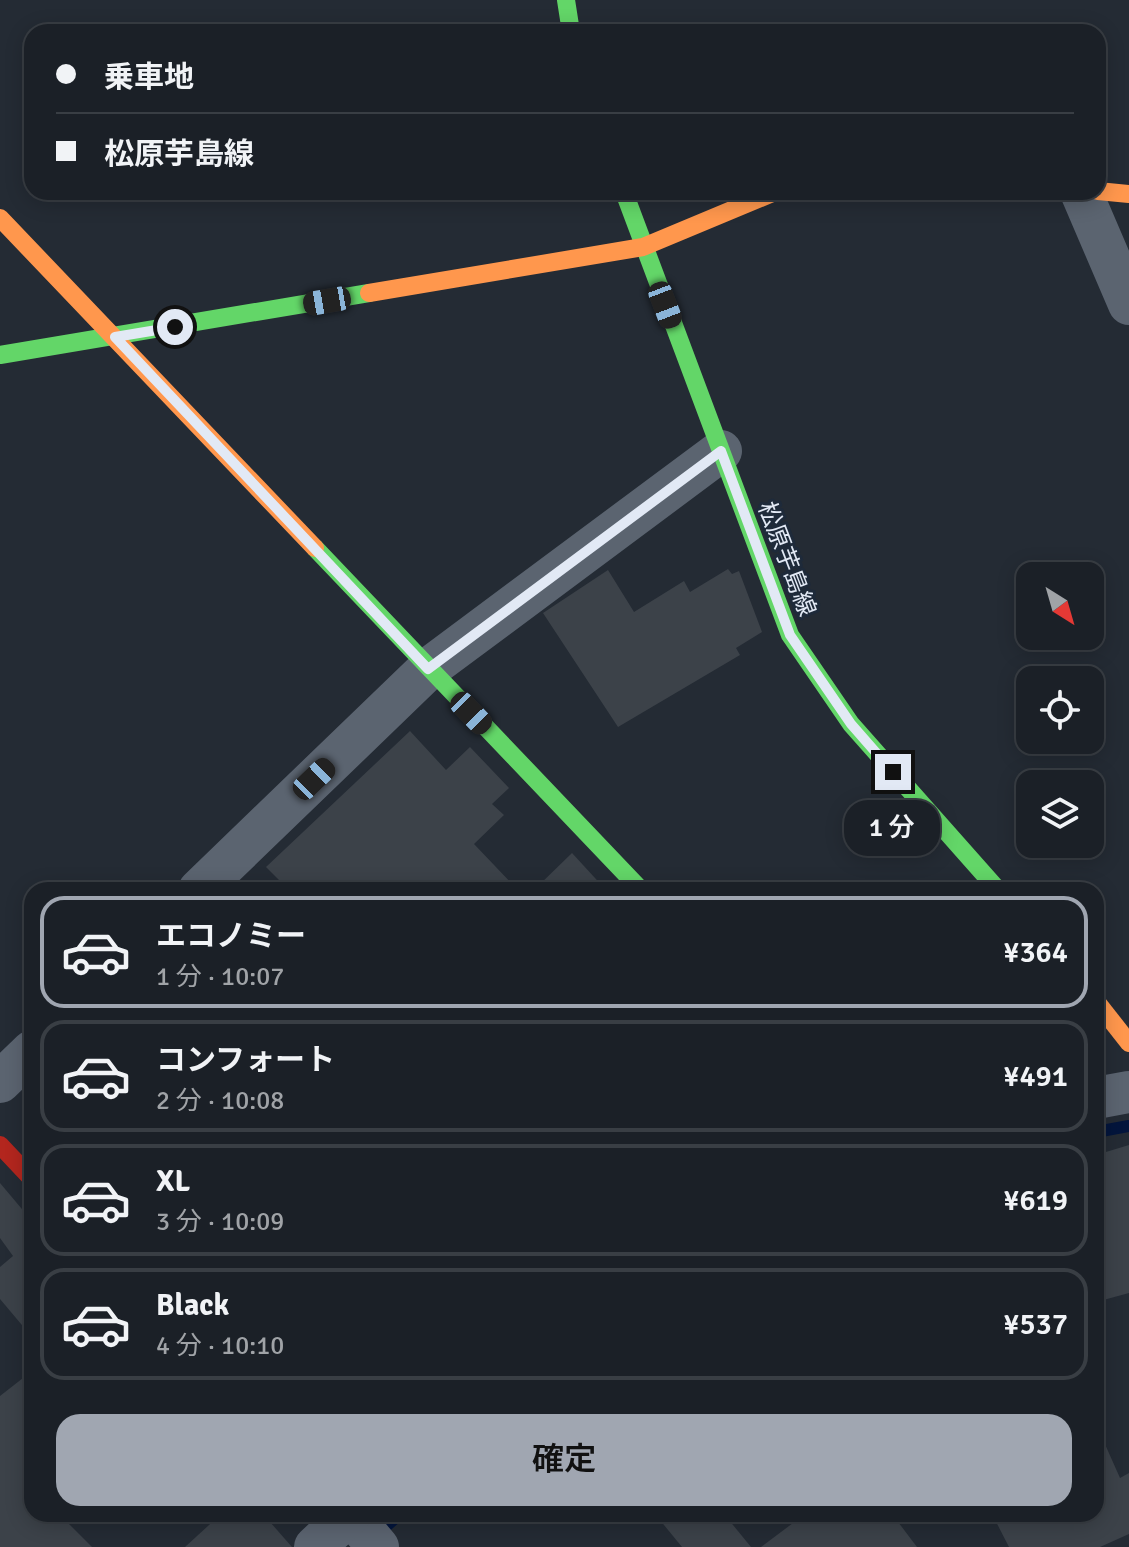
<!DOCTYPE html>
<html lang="ja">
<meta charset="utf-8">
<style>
body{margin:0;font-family:Signika,"Noto Sans JP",sans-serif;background:#282d33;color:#f1f3f6;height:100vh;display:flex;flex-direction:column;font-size:30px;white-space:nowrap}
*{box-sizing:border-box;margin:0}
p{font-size:26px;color:#a0a3a7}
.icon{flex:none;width:44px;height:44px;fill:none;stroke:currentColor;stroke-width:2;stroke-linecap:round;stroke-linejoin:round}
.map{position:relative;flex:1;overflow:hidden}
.sheet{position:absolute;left:24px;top:882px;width:1080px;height:640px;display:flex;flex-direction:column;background:#1b2027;border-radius:24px;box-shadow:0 4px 20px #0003,0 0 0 2px #393e44}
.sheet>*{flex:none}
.hud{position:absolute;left:24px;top:24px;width:1082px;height:176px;border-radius:24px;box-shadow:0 4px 20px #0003,0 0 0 2px #393e44;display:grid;align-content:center;height:176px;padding:0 32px;background:#1b2027}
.needle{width:52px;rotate:143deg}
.controls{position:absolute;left:1016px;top:562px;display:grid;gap:16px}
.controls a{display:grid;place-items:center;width:88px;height:88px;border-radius:16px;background:#1b2027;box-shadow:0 4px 20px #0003,0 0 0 2px #393e44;font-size:40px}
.end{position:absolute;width:36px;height:36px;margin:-18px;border:10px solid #e2e9f5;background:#111;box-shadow:0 0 0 4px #111}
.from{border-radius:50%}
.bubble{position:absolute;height:56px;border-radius:24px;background:#1b2027;box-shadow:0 4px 20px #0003,0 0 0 2px #393e44;font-size:26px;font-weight:600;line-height:56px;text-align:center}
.car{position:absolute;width:24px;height:48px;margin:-24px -12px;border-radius:10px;box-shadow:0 0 6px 2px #0007;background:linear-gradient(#222 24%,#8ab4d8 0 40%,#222 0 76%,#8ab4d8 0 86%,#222 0)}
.hud b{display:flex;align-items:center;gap:28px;height:76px;font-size:30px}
.hud b+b{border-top:2px solid #393e44}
.hud i{width:20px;height:20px;background:#f1f3f6}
ul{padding:14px 0 0;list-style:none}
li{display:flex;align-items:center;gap:24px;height:112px;margin:0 16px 12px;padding:0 16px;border:4px solid #393e44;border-radius:24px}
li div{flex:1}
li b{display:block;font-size:30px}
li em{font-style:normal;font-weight:600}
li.on{border-color:#a0a6b1}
li>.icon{width:72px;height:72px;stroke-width:1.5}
.button{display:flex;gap:16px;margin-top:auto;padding:16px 32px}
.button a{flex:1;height:92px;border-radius:24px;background:#a0a6b1;color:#111;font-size:32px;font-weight:600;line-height:92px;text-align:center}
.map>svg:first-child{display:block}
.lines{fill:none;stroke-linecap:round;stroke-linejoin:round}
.stream{stroke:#03153c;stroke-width:12}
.building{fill:#3c4249}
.street{stroke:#5b6470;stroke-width:42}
.fast{stroke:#63d668;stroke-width:18}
.slow{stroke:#ff974d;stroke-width:18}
.jam{stroke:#b3261e;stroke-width:18}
.route{stroke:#e2e9f5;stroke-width:10}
.labels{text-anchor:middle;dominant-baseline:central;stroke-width:6;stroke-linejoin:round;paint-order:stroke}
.street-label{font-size:24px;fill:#e2e9f5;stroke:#1e2a3a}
</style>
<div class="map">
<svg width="1129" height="1547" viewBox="0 0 1129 1547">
<rect width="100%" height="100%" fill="#242b34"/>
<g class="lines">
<!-- stream -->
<g class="stream">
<path d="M1096 1132 1129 1126"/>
<path d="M377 1534 400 1514"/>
</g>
</g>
<!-- building -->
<g class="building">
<path d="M728 569 732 574 739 571 762 632 736 648 740 655 618 727 543 613 608 570 634 612 684 581 690 592Z"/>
<path d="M410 731 446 770 470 747 509 788 492 804 504 815 474 844 518 890H289L266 867Z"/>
<path d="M572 853 606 890H534Z"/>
<path d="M1129 1145V1293L1096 1302V1155Z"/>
<path d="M0 1183 32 1221V1337L0 1299V1267L13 1256 0 1238Z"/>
<path d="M32 1371V1514H59L92 1547H0V1396Z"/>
<path d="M1096 1424 1120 1478 1129 1473V1534L1100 1547H1009L992 1514H1096Z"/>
<path d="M221 1514H263L292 1547H185Z"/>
<path d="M655 1514H724L751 1547H682Z"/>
<path d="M805 1514H892L917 1547H761Z"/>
</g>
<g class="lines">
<!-- street -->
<g class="street">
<path d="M1081 192 1129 304"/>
<path d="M199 890 428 669 721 451"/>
<path d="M0 1082 32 1051"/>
<path d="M1096 1098 1129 1092"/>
<path d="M350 1514 378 1547"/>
<path d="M315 1547 350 1514"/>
</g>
<!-- fast -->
<g class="fast">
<path d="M566 0 571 32"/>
<path d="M624 192 790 635 851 724 998 890"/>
<path d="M0 355 369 293"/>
<path d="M315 548 641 890"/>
</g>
<!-- slow -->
<g class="slow">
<path d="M1098 191 1129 194"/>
<path d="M0 218 315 548"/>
<path d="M369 293 643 247 775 192"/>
<path d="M1096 1001 1129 1043"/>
</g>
<!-- jam -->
<path class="jam" d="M0 1145 32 1179"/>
</g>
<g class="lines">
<!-- route -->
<path class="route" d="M175 327 115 337 428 669 721 451 790 635 851 724 893 772"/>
</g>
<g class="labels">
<!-- street labels -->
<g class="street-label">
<text transform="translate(787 559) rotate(69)">松原芋島線</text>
</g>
</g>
</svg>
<div class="controls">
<a><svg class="needle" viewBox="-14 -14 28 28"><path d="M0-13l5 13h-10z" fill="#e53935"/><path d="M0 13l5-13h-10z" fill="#a0a3a7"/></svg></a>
<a><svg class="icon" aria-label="locate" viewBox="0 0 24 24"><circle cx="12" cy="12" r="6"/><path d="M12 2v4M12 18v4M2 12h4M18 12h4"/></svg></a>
<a><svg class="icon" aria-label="layers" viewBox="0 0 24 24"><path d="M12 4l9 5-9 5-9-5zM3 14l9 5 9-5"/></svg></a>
</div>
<i class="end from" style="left:175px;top:327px"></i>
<i class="end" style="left:893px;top:772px"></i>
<div class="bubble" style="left:844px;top:800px;width:96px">1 分</div>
<i class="car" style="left:327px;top:301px;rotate:260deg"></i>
<i class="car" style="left:665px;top:305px;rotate:159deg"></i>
<i class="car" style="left:471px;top:713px;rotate:136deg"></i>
<i class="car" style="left:314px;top:779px;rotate:46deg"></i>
<div class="hud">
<b><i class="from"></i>乗車地</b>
<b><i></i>松原芋島線</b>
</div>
<section class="sheet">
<ul>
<li class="on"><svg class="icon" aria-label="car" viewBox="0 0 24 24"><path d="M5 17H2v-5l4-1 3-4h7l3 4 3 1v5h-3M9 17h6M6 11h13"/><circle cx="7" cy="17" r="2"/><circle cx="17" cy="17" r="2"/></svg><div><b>エコノミー</b><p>1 分 · 10:07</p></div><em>¥364</em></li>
<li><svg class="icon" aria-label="car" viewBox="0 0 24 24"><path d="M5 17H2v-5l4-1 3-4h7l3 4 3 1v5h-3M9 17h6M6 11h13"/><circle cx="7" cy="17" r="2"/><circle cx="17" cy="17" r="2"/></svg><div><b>コンフォート</b><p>2 分 · 10:08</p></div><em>¥491</em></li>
<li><svg class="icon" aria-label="car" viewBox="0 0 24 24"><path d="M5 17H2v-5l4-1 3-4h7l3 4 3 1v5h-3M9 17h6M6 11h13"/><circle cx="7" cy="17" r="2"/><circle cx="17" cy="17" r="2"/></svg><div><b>XL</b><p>3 分 · 10:09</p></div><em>¥619</em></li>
<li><svg class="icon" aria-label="car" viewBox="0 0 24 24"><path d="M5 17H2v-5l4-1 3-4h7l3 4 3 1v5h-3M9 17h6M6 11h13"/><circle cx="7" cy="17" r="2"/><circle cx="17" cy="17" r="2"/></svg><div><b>Black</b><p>4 分 · 10:10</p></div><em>¥537</em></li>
</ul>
<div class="button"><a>確定</a></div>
</section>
</div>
